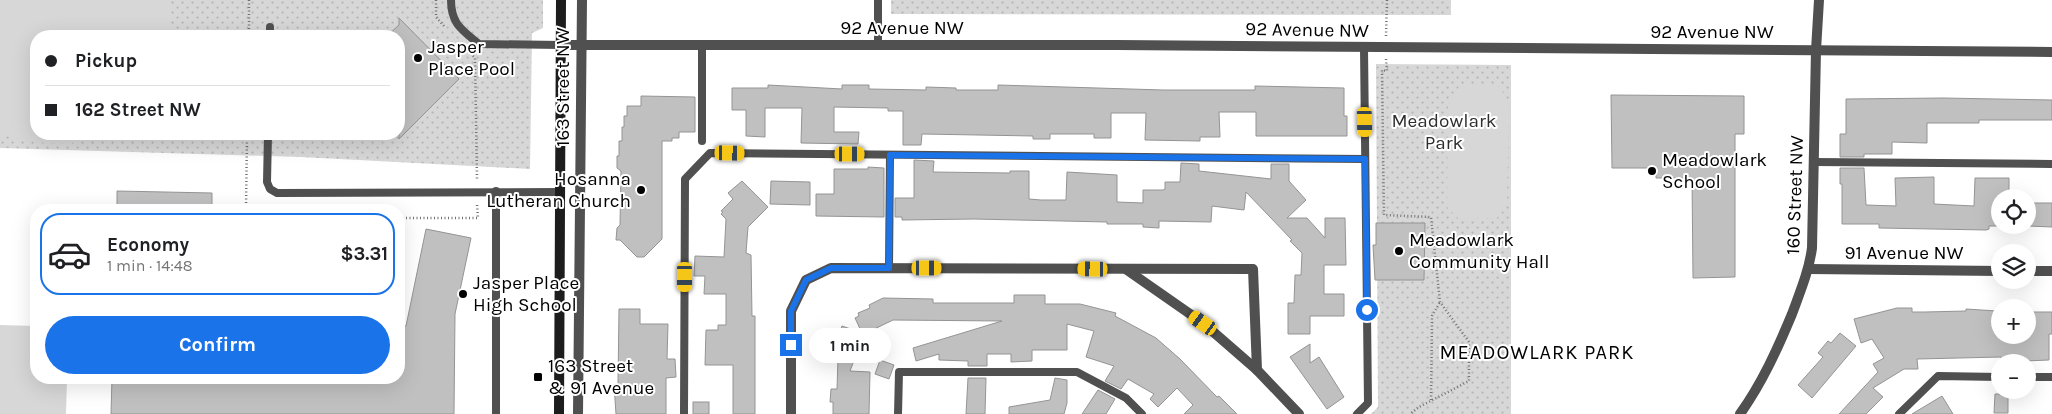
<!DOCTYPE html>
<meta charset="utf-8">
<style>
body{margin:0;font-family:Karla,sans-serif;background:#f6f6f6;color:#202124;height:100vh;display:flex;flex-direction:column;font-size:19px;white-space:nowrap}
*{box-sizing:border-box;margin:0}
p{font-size:16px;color:#757577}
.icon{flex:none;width:28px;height:28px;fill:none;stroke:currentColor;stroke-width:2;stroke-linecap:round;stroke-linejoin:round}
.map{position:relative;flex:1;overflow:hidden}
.panel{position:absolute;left:30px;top:204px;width:375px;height:180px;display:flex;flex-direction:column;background:#fff;border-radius:20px;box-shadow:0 5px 20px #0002}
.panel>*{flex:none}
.top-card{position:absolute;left:30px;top:30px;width:375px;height:110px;border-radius:20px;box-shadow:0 5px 20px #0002;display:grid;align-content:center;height:110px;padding:0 15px;background:#fff}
.buttons{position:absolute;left:1991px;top:189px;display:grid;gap:10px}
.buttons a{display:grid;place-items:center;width:45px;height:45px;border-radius:50%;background:#fff;box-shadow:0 5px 20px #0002;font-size:25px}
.end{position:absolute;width:22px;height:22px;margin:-11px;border:6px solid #1a73e8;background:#fff;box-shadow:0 0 0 2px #fff}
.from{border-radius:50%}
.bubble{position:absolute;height:35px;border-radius:18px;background:#fff;box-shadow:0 5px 20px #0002;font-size:16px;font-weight:700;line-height:35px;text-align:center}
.car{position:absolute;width:15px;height:30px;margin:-15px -8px;border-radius:6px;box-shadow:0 0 4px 1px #0007;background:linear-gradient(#f5c518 24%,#345 0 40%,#f5c518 0 76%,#345 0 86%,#f5c518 0)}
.top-card b{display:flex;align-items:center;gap:18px;height:48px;font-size:19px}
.top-card b+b{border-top:1px solid #e0e0e0}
.top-card i{width:12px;height:12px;background:#202124}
ul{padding:9px 0 0;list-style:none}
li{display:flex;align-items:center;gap:15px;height:82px;margin:0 10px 8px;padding:0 5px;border:2px solid transparent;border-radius:20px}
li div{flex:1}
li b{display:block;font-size:19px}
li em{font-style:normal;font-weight:700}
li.selected{border-color:#1a73e8}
li>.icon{width:45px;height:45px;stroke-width:1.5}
.button{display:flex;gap:10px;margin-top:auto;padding:10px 15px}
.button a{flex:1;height:58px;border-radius:30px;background:#1a73e8;color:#fff;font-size:20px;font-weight:700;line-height:58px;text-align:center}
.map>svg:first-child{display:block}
.grass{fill:url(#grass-dots);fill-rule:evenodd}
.garden{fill:#d7d7d7}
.building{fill:#c0c0c0;stroke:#949494}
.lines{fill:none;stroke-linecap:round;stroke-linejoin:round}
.path{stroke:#727272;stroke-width:2.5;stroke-dasharray:1 2.5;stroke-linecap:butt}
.service{stroke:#505050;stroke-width:8}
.minor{stroke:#505050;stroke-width:10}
.tertiary{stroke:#505050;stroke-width:10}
.secondary{stroke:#1d1d1d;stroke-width:10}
.route{stroke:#1a73e8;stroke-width:6}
.poi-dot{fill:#000;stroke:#fff;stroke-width:2}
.labels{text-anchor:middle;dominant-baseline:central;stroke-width:4;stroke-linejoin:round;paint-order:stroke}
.street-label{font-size:19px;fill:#000;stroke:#fff}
.poi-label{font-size:19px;fill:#000;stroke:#fff;text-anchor:start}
.park-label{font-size:19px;fill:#2e2e2e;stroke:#fff}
.neighbourhood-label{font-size:20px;letter-spacing:1px;fill:#000;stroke:#fff}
</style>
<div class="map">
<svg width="2052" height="414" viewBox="0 0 2052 414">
<defs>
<pattern id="grass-dots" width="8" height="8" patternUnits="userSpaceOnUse" patternTransform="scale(1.25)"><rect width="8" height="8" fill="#d7d7d7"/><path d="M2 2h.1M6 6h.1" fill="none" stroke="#b7b7b7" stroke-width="1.8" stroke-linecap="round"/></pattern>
</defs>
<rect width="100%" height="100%" fill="#fff"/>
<!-- grass -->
<g class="grass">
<path d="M0 0H543V28L532 33 530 169 301 157 0 148ZM36 36H399V134H36Z"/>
<path d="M891 0H1451V15L891 14Z"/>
<path d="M1376 64 1511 65V414H1371L1378 407Z"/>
</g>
<!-- garden -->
<g class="garden">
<path d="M0 0H169V36H36V134H115C78 147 37 146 0 134Z"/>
<path d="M1497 85 1509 101 1507 206 1497 218 1459 219 1447 207 1448 99 1460 86Z"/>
<path d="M0 325 36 326V378H67L66 414H0Z"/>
</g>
<!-- building -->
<g class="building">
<path d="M399 18 459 79 399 139V36H387L399 25Z"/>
<path d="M768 85 842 89V85H869V89L926 90V87L956 88V90H998V85L1163 90H1255V86L1344 88V116H1347V136H1256V112H1219L1220 137H1200V141L1145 140 1146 113H1111V138H1094V134H1050V139H1033V136L922 134 921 145H903V111H888V108L834 107V132H859L858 144 801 143 802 108H765V137L746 136V110H732V88H768Z"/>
<path d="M1611 95 1744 96V134H1735V277L1693 278 1692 178H1656V168H1612Z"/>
<path d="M641 96 695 97V132H679V138H672V141H662V239L644 257H637L620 240H616L617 228 620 225 621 171 617 168V156H619V141H622V127H624V116H627V106H641Z"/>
<path d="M1943 98 2052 100V120H1979V123H1927V143L1892 142V154H1864V157H1840V134H1846V99Z"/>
<path d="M914 160 934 161 933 172 1010 173V171H1029V199L1041 200H1066L1067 172 1117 175V202L1143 203V190H1163L1165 189V182H1180L1181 163 1199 164V171L1271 179V164H1289V181L1306 200 1287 218H1307L1325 238V218H1345L1346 265H1324V294H1344V316H1310V334H1288V303H1294L1295 275H1301L1302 253 1290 241 1292 240 1246 192 1244 210 1212 206 1211 222 1159 221V228L1143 227V224H1107V222L974 219 902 220V217H895V198H914Z"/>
<path d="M868 167 884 168V217L816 216V194H834V169H868Z"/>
<path d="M1840 168H1864L1866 205 1896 206 1895 178 1934 177V204L1974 206 1975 178H2009V197H2000V226H1989V229L1986 230 1879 228V224H1842V184H1840Z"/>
<path d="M742 181 768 207 748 227 746 253 751 255 752 316H755V414H733V365H705L706 330H718V325H726V294H704L705 276H694L695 256 724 257 726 219 721 214 723 212 721 211 733 199 728 193Z"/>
<path d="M771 181 810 182V205L770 204Z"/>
<path d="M117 191 212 193V210H117Z"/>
<path d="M2028 203H2052V227L2028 226Z"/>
<path d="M1376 223H1425L1424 280H1375L1373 245H1376Z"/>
<path d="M426 229 471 238 455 314 454 414H111L112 378H399V326H406Z"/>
<path d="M1014 295H1045V304H1080L1116 313 1115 316 1156 338 1180 359 1217 397 1219 396 1237 414H1184L1193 405 1177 388 1158 407 1150 399 1154 394 1128 379 1121 389 1105 381 1114 366 1086 357 1094 331 1067 324V350H1032V361L1011 362V354H987V366H968V361L939 360V354L916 361 913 348 1002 321 893 320 864 334 850 371 870 372 869 414H833V402H830L831 389H837L838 358 833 357 837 346 835 345 842 326 862 333 855 318 859 316 858 313 870 308 869 305 883 298 933 299V303H1014Z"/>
<path d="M1897 308H1912V312H1925L1966 311V309L1997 311V335H2028V312H2052V334H2049V360L2001 362V357L1917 359 1918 369H1904L1873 388 1883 397 1866 414H1839L1878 372 1873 364 1884 358 1872 339 1861 343 1854 319Z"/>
<path d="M619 309H640V324H668L667 359H675L676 377 666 378V414H616L614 385 618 384Z"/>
<path d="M1840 333 1856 346 1812 398 1798 385 1823 357 1818 353 1828 341 1831 343Z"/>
<path d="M1310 344V363L1319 357 1344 397 1327 409 1290 357Z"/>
<path d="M880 360 894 365 889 379 875 374Z"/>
<path d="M968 378H986L985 414H966Z"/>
<path d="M1055 378 1067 380V403L1064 414H1009V407L1050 400Z"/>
<path d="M1098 390 1115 399 1106 414H1082Z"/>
<path d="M1995 394H2008V413H1994Z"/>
<path d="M1942 396 1953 414H1912Z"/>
<rect x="693" y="402" width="16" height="12"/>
</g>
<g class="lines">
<!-- path -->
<g class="path">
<path d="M436 0V17L444 26"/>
<path d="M249 36V0"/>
<path d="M1386 36 1387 0"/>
<path d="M468 51 475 58 477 181"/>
<path d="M1386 59 1387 71 1382 70 1384 215 1431 217 1440 302 1469 342V381L1419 407 1410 414"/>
<path d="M246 210 247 134"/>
<path d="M399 218H478L477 204"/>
<path d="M1431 400 1432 316 1440 302"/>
</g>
<!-- service -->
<g class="service">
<path d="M451 0C451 24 462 30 479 44L561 45"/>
<path d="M878 0V45"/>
<path d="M270 36V27"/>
<path d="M702 44V141"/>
<path d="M268 134 267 182 270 189 277 193 560 192"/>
<path d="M1815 162 2052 164"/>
<path d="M496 191V414"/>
<path d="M889 268 890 155"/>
<path d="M2028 377H2052"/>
<path d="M684 414 685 179 710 153 1365 159"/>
<path d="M898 414 899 372H1077L1126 398 1142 414"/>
<path d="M1357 414 1368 403 1364 48"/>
<path d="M1899 414 1938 376 2000 377"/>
</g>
<!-- minor -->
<g class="minor">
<path d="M1816 50 1819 0"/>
<path d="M1809 269 2000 271"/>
<path d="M1127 270 1203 323 1257 370 1299 414"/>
<path d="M2028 271H2052"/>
<path d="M578 414 582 0"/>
<path d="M791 414V311L806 280 831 268 1253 269 1257 370"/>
</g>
<!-- tertiary -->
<g class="tertiary">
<path d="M561 45H1117L2052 52"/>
<path d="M1740 414C1762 383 1777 350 1792 314 1800 292 1809 271 1812 248L1816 50"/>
</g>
<!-- secondary -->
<path class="secondary" d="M559 414 561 0"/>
</g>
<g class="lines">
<!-- route -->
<path class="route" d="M791 345V311L806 280 831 268H889L890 155 1365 159 1367 310"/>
</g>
<!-- markers -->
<g class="poi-dot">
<circle cx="418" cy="58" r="5"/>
<circle cx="1652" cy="171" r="5"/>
<circle cx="641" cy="190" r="5"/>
<circle cx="1399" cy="251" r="5"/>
<circle cx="463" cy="294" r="5"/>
<rect x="533" y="372" width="10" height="10" rx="2.5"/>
</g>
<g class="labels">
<!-- street labels -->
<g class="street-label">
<text x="902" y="28">92 Avenue NW</text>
<text transform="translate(1307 30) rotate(1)">92 Avenue NW</text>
<text x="1712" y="32">92 Avenue NW</text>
<text transform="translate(563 87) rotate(-90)">163 Street NW</text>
<text transform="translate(1795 195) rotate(-88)">160 Street NW</text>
<text x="1904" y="253">91 Avenue NW</text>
</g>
<!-- poi labels -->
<g class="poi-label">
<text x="428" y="47">Jasper<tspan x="428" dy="22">Place Pool</tspan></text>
<text x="1662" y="160">Meadowlark<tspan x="1662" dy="22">School</tspan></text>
<text x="631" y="179" text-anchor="end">Hosanna<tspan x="631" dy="22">Lutheran Church</tspan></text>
<text x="1409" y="240">Meadowlark<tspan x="1409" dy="22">Community Hall</tspan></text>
<text x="473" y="283">Jasper Place<tspan x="473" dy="22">High School</tspan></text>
<text x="548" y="366">163 Street<tspan x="548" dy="22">&amp; 91 Avenue</tspan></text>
</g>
<!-- park labels -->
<g class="park-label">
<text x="1444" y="121">Meadowlark<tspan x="1444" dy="22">Park</tspan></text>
</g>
<!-- neighbourhood labels -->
<g class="neighbourhood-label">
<text x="1537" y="352">MEADOWLARK PARK</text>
</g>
</g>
</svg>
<div class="buttons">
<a><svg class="icon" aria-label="locate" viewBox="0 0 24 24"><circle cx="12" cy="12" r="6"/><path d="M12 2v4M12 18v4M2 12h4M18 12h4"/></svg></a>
<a><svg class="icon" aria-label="layers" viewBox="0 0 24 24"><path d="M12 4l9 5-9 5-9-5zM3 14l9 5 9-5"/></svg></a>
<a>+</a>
<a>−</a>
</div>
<i class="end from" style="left:1367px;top:310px"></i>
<i class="end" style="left:791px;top:345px"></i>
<div class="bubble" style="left:809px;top:328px;width:82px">1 min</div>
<i class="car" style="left:1365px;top:122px;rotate:179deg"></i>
<i class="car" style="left:730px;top:153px;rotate:91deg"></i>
<i class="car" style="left:850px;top:154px;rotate:90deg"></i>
<i class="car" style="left:927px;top:268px;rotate:90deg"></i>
<i class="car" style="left:1093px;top:269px;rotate:271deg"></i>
<i class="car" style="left:685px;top:277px;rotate:180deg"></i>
<i class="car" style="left:1203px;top:323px;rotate:305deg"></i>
<div class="top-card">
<b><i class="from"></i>Pickup</b>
<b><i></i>162 Street NW</b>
</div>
<section class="panel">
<ul>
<li class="selected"><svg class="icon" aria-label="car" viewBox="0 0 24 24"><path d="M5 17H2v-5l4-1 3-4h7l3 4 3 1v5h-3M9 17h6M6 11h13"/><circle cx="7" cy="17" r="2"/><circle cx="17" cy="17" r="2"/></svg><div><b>Economy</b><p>1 min · 14:48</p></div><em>$3.31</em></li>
</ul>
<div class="button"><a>Confirm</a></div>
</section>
</div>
